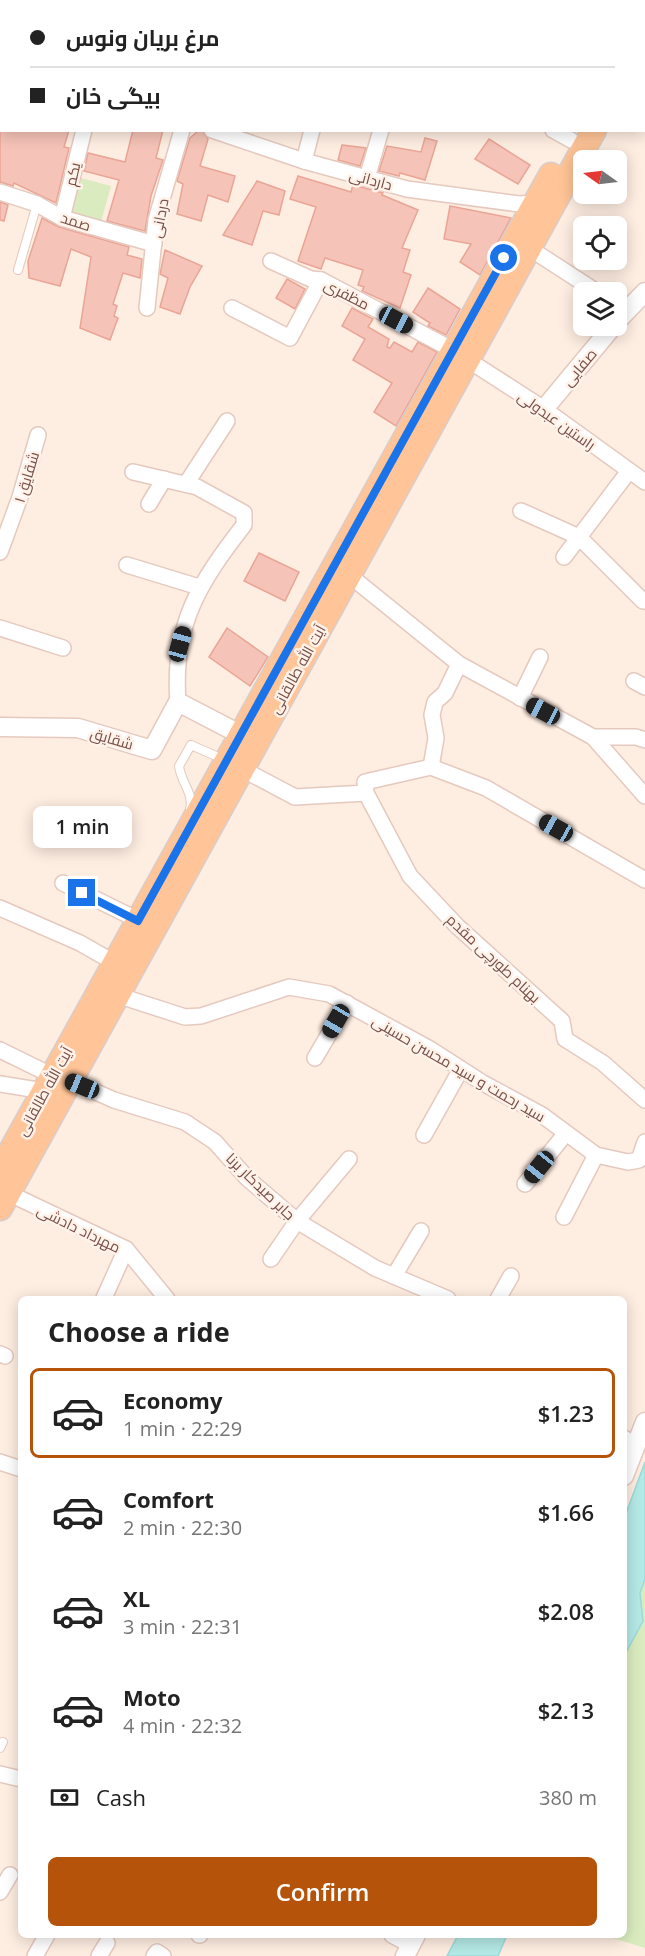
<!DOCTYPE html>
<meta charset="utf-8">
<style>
body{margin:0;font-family:"Open Sans",Cairo,sans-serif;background:#f6f6f6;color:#222;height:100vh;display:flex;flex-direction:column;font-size:22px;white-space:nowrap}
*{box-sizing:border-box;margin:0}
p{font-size:20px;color:#767676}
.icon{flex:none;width:33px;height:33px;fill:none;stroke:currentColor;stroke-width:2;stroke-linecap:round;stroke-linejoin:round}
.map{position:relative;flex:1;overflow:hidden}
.side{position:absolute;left:18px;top:1296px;width:609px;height:642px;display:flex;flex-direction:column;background:#fff;border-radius:9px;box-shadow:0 3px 15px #0003}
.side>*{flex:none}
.hud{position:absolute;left:0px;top:0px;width:645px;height:132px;box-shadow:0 3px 15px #0003;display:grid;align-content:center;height:132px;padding:0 30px;background:#fff}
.needle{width:39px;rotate:284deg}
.controls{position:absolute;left:573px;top:150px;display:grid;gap:12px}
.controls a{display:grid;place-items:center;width:54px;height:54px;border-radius:9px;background:#fff;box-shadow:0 3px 15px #0003;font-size:30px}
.end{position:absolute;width:27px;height:27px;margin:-14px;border:8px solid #1a73e8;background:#fff;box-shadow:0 0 0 3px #fff}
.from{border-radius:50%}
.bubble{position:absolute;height:42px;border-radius:9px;background:#fff;box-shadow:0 3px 15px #0003;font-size:20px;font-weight:600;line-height:42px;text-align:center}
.car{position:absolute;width:18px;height:36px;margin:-18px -9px;border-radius:8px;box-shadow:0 0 4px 2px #0007;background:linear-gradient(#222 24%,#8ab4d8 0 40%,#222 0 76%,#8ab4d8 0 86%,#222 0)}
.hud b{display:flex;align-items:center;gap:21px;height:57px;font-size:22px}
.hud b+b{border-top:2px solid #e0e0e0}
.hud i{width:15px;height:15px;background:#222}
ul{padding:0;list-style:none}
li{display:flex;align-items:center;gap:18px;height:90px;margin:0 12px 9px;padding:0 18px;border:3px solid transparent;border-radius:9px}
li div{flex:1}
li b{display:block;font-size:22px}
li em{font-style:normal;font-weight:600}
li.active{border-color:#b45309}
li>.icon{width:54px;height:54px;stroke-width:1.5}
h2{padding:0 30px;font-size:27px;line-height:72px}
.pay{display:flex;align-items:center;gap:15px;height:66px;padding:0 30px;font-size:22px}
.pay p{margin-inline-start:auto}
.action{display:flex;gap:12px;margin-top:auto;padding:12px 30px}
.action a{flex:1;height:69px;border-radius:9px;background:#b45309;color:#fff;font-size:24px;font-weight:600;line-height:69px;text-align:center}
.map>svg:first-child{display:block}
.green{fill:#daecbf}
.water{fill:#b4e9e6;stroke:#9adbd9;stroke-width:1.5}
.building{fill:#f5c3b7;stroke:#e9a596;stroke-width:1.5}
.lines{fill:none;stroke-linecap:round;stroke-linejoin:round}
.service-casing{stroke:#e5c9bf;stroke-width:10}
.minor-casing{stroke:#e5c9bf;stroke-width:18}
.tertiary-casing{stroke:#e5c9bf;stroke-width:21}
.primary-casing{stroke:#d9cdcb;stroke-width:27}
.service{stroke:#fff;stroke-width:8}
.minor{stroke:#fff;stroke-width:15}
.tertiary{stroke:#fff;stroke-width:18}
.primary{stroke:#ffc497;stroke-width:24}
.route{stroke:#1a73e8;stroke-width:8}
.labels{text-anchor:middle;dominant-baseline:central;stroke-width:5;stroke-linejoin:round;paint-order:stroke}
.street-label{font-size:15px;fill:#774e46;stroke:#fff2e9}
</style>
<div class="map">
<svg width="645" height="1956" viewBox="0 0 645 1956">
<rect width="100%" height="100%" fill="#feede1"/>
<!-- green -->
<g class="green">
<path d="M81 178 111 186 101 222 71 214Z"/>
<path d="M645 1579V1948L603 1935H624V1656L643 1621 640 1593Z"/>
</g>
<!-- water -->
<g class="water">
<path d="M645 1462V1579L640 1593 643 1621 624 1656V1519Z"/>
<path d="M458 1935H507L498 1956H447Z"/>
</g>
<!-- building -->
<g class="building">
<path d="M0 130H69L64 147 69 148 56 203 14 183 13 186 0 182Z"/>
<path d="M133 130H163L156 158 163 160 151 196 145 231 107 221 119 180 84 171 88 153 125 162Z"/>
<path d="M199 130H202L208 139 200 166 235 176 228 202 208 195 201 221 177 214 183 184 177 181 190 138Z"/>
<path d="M425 138 437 141 425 180 400 173 399 176 379 171 387 146 421 152Z"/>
<path d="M489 139 530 165 518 184 475 159Z"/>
<path d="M342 145 366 148 360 166 338 160Z"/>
<path d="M298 176 351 192 353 185 383 193 382 195 418 210 402 248 410 250 403 272 411 275 400 308 362 291 364 287 358 285 363 270 325 258 321 269 298 261 316 207 290 199Z"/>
<path d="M257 181 285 191 279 215 263 211 252 245 223 235Z"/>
<path d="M0 202 8 205 4 221 0 220Z"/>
<path d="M450 206 511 218 480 275 460 262 471 244 444 239Z"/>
<path d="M42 218 59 227 129 247 127 255 142 259 140 278 123 273 113 304 117 306 114 316 118 318 110 340 80 328 91 257 71 249 60 286 29 278 28 261Z"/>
<path d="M165 250 202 266 190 287 180 314 160 307 168 278 160 274Z"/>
<path d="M287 279 305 289 295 309 276 298Z"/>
<path d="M428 288 460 309 446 335 428 326 430 323 413 312Z"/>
<path d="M352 308 373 319 368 327 389 339 387 347 390 348 394 342 412 352 418 342 437 352 396 426 374 412 392 383 353 360 365 339 342 326Z"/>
<path d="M259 553 299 572 285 601 244 581Z"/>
<path d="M227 628 268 657 250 686 209 657Z"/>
</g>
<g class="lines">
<defs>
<g id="service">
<path d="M18 270 37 204"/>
<path d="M190 809C194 793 181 783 179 766L191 745 225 760"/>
<path d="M0 1748 3 1742"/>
</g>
<g id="minor">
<path d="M99 0 105 2"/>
<path d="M356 0 358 2"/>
<path d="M452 0 454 2"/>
<path d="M14 2V0"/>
<path d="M213 2 214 0"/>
<path d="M500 2 502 0"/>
<path d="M212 130 304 161 407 189 519 204 535 203"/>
<path d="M553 130 571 140"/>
<path d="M304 161 312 130"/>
<path d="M367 178 381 130"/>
<path d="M0 192 37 204 62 218 154 244"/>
<path d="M62 218 84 130"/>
<path d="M529 248 597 292"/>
<path d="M271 261 311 279 321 280 453 350"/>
<path d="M147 308 156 220 182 130"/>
<path d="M232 308 290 338 321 280"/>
<path d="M468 360 544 409 645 482"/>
<path d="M133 472 197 487 244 513V525C199 583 172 625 178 702"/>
<path d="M186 484 227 421"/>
<path d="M149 504 164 479"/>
<path d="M521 511 579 537 643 601"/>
<path d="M0 552 20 497 38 435"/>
<path d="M564 557 629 471"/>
<path d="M127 565 199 587"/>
<path d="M349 575 459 664 593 737H636L645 740"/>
<path d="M0 628 63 648"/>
<path d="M634 681 645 687"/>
<path d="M520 698 540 657"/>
<path d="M593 737 645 796"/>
<path d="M431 767 436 738 432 715 435 702 445 693 459 664"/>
<path d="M242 769 295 797 366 793 365 782 431 767 486 788 645 880"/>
<path d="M366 793 410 876 457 926 562 1021 565 1039 603 1063 645 1100"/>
<path d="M63 883 138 920"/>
<path d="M0 908 80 943 115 963"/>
<path d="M117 995 185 1017 201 1016 289 987 329 994 430 1049 483 1083 542 1115 596 1155 628 1162 639 1160 645 1142"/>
<path d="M0 1050 53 1076"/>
<path d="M315 1058 347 1003"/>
<path d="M71 1081 114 1100 185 1122 215 1142 247 1178 297 1221 375 1268 448 1299"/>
<path d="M0 1084 44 1091"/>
<path d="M424 1135 461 1069"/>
<path d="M525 1184 566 1133"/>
<path d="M8 1193 126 1249 167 1299"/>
<path d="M564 1217 596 1155"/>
<path d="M271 1259 297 1221 349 1159"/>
<path d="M394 1276 421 1231"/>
<path d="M104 1298 126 1249"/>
<path d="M498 1299 511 1276"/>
<path d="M0 1354 5 1356"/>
<path d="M624 1438 635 1446"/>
<path d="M0 1462 21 1469"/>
<path d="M0 1774 21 1779"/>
<path d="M0 1892 10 1875"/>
<path d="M199 1935H200"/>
<path d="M392 1935 411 1945"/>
<path d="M35 1956 47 1935"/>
<path d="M99 1956 107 1943"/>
<path d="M154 1956 157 1952 163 1956"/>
</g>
<g id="tertiary">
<path d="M616 322 645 292"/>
<path d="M544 409 613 326"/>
<path d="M0 727 78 728 152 750 178 702 251 740"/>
<path d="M624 1476 645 1422"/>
<path d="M405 1956 416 1935"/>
</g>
<g id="primary">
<path d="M644 9 645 6"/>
<path d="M644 41 645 38"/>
<path d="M0 1171 551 175"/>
<path d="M0 1208 594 130"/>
</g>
</defs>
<!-- service casing -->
<use href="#service" class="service-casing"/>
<!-- minor casing -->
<use href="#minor" class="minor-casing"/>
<!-- tertiary casing -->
<use href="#tertiary" class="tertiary-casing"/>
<!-- primary casing -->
<use href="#primary" class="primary-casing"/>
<!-- service -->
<use href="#service" class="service"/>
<!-- minor -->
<use href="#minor" class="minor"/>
<!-- tertiary -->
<use href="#tertiary" class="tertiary"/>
<!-- primary -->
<use href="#primary" class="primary"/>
</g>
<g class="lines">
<!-- route -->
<path class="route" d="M82 893 138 921 504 258"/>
</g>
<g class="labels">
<!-- street labels -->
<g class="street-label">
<text transform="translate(72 174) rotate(-77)">یکم</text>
<text transform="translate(371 179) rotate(15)">داردانی</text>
<text transform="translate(159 218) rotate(-79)">دردانی</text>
<text transform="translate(76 221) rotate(18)">صمد</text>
<text transform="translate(347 294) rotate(27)">مظفری</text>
<text transform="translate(579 367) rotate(-50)">صفایی</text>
<text transform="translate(557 420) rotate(35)">راستین عبدولی</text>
<text transform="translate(26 477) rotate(-73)">شقایق ۱</text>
<text transform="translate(297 669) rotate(-61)">آیت الله طالقانی</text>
<text transform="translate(112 738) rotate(16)">شقایق</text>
<text transform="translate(494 958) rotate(43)">بهنام طورچی مقدم</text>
<text transform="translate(459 1068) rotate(30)">سید رحمت و سید محسن حسینی</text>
<text transform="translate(44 1091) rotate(-61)">آیت الله طالقانی</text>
<text transform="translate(261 1186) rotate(44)">جابر صیدکار برنا</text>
<text transform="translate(79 1228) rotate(26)">مهرداد دادشی</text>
</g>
</g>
</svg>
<div class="controls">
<a><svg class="needle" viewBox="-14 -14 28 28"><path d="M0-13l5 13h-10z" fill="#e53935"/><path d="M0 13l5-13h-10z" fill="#767676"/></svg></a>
<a><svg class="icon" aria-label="locate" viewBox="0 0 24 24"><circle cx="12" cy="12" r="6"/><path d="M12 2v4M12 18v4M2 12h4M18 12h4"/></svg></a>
<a><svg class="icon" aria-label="layers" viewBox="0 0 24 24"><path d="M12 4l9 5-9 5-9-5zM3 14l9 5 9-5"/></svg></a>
</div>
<i class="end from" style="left:504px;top:258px"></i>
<i class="end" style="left:82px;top:893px"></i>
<div class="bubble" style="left:33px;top:806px;width:99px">1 min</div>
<i class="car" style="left:396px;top:320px;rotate:118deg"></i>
<i class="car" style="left:180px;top:644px;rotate:15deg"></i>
<i class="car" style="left:543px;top:711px;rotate:298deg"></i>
<i class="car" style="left:556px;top:828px;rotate:299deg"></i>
<i class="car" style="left:336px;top:1021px;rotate:210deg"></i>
<i class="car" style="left:82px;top:1086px;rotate:292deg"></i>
<i class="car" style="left:539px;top:1167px;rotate:219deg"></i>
<div class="hud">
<b><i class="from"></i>مرغ بریان ونوس</b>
<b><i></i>بیگی خان</b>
</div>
<section class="side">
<h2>Choose a ride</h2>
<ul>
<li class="active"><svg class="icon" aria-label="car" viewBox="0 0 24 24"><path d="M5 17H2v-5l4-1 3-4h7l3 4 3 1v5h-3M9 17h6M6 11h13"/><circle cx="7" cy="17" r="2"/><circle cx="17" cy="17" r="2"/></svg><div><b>Economy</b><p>1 min · 22:29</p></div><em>$1.23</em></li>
<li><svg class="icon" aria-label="car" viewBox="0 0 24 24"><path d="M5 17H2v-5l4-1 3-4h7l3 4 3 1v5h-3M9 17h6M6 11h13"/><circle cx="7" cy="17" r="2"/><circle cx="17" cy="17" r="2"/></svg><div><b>Comfort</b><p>2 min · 22:30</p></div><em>$1.66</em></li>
<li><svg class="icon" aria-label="car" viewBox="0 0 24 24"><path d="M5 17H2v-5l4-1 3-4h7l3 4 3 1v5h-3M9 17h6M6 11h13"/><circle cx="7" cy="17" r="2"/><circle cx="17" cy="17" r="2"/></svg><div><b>XL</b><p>3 min · 22:31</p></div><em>$2.08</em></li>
<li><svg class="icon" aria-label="car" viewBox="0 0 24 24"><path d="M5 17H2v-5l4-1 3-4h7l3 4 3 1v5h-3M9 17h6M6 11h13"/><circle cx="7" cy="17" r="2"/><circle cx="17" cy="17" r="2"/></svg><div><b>Moto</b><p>4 min · 22:32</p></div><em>$2.13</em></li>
</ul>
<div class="pay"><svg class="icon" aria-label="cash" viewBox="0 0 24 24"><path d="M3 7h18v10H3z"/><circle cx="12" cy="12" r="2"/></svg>Cash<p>380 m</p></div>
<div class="action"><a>Confirm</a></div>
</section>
</div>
